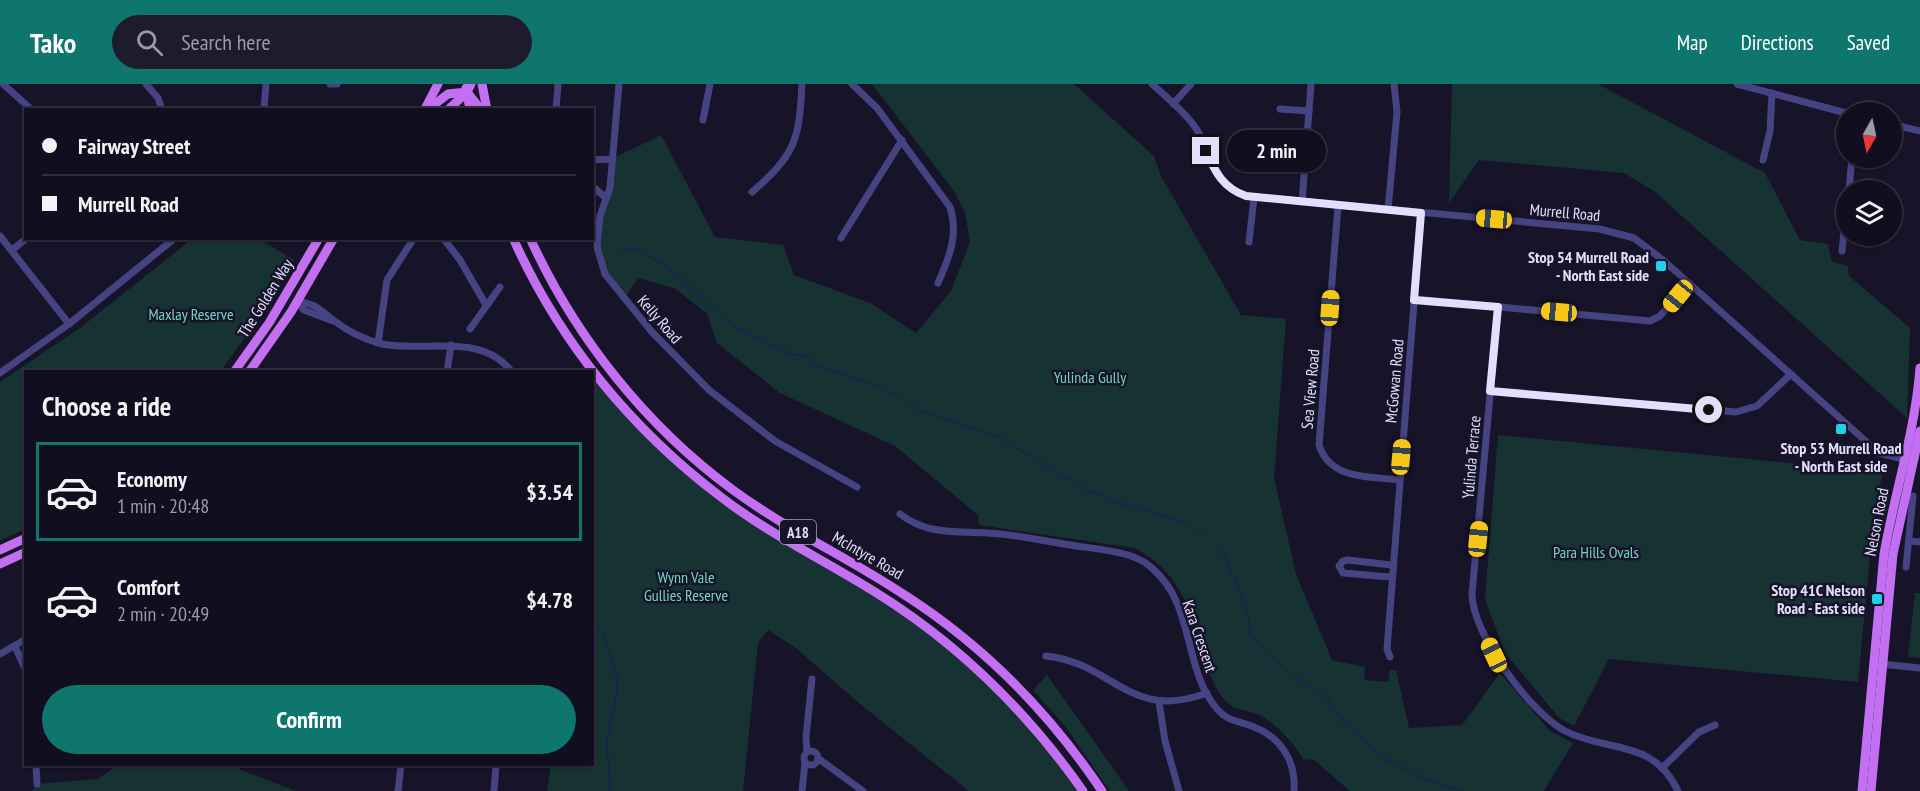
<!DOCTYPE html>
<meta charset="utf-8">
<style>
body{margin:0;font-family:"PT Sans Narrow",sans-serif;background:#1e1c2c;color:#f1f3f6;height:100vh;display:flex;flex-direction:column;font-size:22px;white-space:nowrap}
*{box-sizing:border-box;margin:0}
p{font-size:20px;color:#9c9ca4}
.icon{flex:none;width:33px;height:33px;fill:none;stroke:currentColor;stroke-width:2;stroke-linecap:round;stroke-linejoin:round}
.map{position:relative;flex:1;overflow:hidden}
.panel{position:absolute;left:24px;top:286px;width:570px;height:396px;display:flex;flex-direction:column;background:#110e1f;border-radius:0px;box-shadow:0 2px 4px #0004,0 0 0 2px #302e3d}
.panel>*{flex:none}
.guide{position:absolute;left:24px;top:24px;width:570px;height:132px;border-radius:0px;box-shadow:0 2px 4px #0004,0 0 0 2px #302e3d;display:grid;align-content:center;height:132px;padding:0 18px;background:#110e1f}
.needle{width:39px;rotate:189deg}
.buttons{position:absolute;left:1836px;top:18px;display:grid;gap:12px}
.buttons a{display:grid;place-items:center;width:66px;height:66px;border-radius:50%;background:#110e1f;box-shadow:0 2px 4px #0004,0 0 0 2px #302e3d;font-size:30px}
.end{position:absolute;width:27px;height:27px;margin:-14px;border:8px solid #e2defc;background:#111;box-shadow:0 0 0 3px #111}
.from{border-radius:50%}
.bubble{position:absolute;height:42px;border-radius:21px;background:#110e1f;box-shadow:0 2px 4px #0004,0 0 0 2px #302e3d;font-size:20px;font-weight:800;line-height:42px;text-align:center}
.car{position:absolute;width:18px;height:36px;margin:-18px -9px;border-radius:8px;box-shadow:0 0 4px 2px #0007;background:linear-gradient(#f5c518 24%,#345 0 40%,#f5c518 0 76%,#345 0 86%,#f5c518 0)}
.guide b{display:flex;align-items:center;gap:21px;height:57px;font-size:22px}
.guide b+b{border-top:2px solid #302e3d}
.guide i{width:15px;height:15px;background:#f1f3f6}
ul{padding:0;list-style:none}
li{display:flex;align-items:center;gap:18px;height:99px;margin:0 12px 9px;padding:0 6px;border:3px solid transparent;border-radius:0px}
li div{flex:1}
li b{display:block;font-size:22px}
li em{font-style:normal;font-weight:800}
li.current{border-color:#0f766e}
li>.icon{width:54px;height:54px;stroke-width:1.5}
h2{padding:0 18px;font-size:27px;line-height:72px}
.action{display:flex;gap:12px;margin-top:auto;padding:12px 18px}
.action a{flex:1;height:69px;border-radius:36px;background:#0f766e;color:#fff;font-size:24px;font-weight:800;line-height:69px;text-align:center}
header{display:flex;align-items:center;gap:36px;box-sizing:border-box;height:84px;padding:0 30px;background:#0f766e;color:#fff}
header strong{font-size:28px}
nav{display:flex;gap:33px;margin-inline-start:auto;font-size:21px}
.search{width:420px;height:54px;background:#1e1c2c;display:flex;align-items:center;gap:15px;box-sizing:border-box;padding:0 21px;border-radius:33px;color:#9c9ca4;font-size:22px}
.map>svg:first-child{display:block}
.green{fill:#173232}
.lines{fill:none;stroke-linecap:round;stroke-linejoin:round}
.stream{stroke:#14284c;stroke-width:2}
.minor{stroke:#464383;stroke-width:7}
.major{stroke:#c36ff2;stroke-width:9}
.route{stroke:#e2defc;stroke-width:8}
.poi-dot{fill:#1cd1ea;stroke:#171329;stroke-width:2}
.labels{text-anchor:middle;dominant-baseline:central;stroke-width:5;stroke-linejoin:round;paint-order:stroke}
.shield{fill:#171329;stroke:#a5a1bd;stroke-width:1.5}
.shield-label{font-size:15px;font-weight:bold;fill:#e2defc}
.street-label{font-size:16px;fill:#e2defc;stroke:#171329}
.poi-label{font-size:16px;font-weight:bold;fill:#e2defc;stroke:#171329;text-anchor:end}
.park-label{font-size:16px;fill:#6fd7bf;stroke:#171329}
</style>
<header>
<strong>Tako</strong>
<div class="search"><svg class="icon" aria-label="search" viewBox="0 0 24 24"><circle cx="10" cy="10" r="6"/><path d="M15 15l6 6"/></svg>Search here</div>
<nav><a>Map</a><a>Directions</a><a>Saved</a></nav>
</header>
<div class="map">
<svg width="1920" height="707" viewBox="0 0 1920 707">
<rect width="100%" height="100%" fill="#171329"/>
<!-- green -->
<g class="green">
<path d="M872 0H1074L1154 72 1161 92 1241 231 1286 235 1274 394 1296 490 1332 576 1365 583 1364 596 1388 598 1390 586H1396L1409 644 1462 641 1500 589 1550 647 1573 659 1544 707H1350L1313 675 1304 676C1295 661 1278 642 1263 633 1248 624 1234 629 1223 614 1205 591 1204 563 1194 537 1182 506 1165 478 1134 464L979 441 978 431 895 362 780 309 717 259 707 230 676 205 638 194 624 215 605 190 597 163 600 132 610 104 612 75 661 51 715 153 783 161 794 191 870 219 916 249 951 207 970 158 965 129 954 107Z"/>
<path d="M1452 0H1598L1765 89 1800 156 1828 160 1832 178 1848 182 1849 192 1910 244 1907 334 1654 107 1624 89 1479 76 1449 119Z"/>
<path d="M192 155H259L294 176 252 244 220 288H26L25 445 0 457V298L80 244Z"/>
<path d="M586 279 619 320 722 415 874 507 983 589 1083 707H969L860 620 797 565 768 546 758 559 743 707H547L551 681H592V288H585Z"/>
<path d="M1498 351 1883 388 1875 422 1858 598 1609 575 1574 642 1559 634 1505 569 1485 515Z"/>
<path d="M1915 509H1920V574L1908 573Z"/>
<path d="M1047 591 1129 707H1110L1065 642 1033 606Z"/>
<path d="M118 681H234L241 686 296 707H32L37 700 98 695Z"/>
</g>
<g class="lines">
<!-- stream -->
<g class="stream">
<path d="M616 168 628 165 641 167 674 188 732 241 791 270 806 272 816 281 885 305 920 326 1000 354 1087 406 1113 417 1178 436 1204 451"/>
<path d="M1221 465 1245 518 1251 551 1270 572 1303 599 1327 614 1344 639 1387 676 1423 694 1463 707"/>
<path d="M592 536 603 551 617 595 616 614 607 657 610 707"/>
</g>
<!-- minor -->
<g class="minor">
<path d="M3 0 32 26"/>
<path d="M146 0 158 14 162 26"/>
<path d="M330 0H337"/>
<path d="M619 0 610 104 600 132 597 163 605 190 652 248 709 306 775 357 857 403"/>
<path d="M852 0 877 24 950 123C959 151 949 174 938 199"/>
<path d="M1152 0C1166 13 1184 27 1195 43 1213 69 1212 100 1246 112L1600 145 1634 154 1663 176 1879 369 1907 376"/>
<path d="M1737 0 1846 29"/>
<path d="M1173 20 1191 0"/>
<path d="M1280 25 1309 27"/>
<path d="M264 26 266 0"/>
<path d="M556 26 558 0"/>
<path d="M703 36 710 0"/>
<path d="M1892 40 1920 47"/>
<path d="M592 76 612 75"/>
<path d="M1763 76 1770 47 1772 9"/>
<path d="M592 102 606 114"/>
<path d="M1849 106 1852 74"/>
<path d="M752 108C796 70 799 56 802 0"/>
<path d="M1302 118 1311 0"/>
<path d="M1338 122 1319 361C1330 396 1369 392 1399 396"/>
<path d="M1388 126 1397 28 1394 0"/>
<path d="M0 152 69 240"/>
<path d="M443 154 460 176 486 221"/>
<path d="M841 154 902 56"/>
<path d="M1249 158 1254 114"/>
<path d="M12 166 27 154"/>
<path d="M1842 167 1846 127"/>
<path d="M1414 215 1650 237 1660 232 1689 199"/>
<path d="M297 218C315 218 322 228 336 238 349 248 366 256 382 260 424 269 481 247 512 288"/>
<path d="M297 218 304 226 333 237"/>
<path d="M1498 223 1472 510C1472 550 1531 629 1565 647 1608 669 1653 654 1678 707"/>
<path d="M470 245 500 203"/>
<path d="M378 259 387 196 414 154"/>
<path d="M447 288 451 261"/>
<path d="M0 289 69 240 175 154"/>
<path d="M1490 307 1736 328 1757 322 1791 290"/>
<path d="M900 430C927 451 955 447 987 449 1013 450 1039 456 1064 460 1086 464 1110 465 1131 472 1140 475 1148 480 1154 486 1195 522 1183 587 1218 626 1228 638 1241 637 1254 643 1282 654 1296 678 1294 707"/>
<path d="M1909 457 1920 458"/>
<path d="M1906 483 1913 412"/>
<path d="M1390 493 1343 489 1339 482 1343 477 1348 476 1391 481"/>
<path d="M15 562 26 587"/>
<path d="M0 570 26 555"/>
<path d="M1046 572C1114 579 1129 638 1207 609"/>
<path d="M1390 573 1387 565 1421 129"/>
<path d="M1881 580 1920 584"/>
<path d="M1159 618 1165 657 1179 707"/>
<circle cx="811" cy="674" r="7"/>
<path d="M807 668 806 653 812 595"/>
<path d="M819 675 863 707"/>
<path d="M36 681 37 700"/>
<path d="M1662 684 1699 648 1715 641"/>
<path d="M398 707 401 681"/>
<path d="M494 707 496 681"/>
<path d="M802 707 805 678"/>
</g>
<!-- major -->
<g class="major">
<path d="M482 0 487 26"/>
<path d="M466 4 470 26"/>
<path d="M467 8 481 26"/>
<path d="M426 23 438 0"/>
<path d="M427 26 448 10 467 8"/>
<path d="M448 26 467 8 471 0"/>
<path d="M513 154C559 257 631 345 721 413 769 450 824 476 875 508 959 560 1026 626 1083 707"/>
<path d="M530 154C575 253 646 342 733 406 786 445 845 472 900 508 981 559 1049 628 1102 707"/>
<path d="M234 288 269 239 319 154"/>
<path d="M249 288 291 228 334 154"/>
<path d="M0 466 26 454"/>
<path d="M0 480 26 468"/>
<path d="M1862 707 1884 470C1895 407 1915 348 1920 284"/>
<path d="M1871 707 1893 470 1920 347"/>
</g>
</g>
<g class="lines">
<!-- route -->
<path class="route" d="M1206 67C1215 88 1223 104 1246 112L1421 129 1414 216 1498 223 1490 307 1709 326"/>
</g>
<!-- markers -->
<g class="poi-dot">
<rect x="1655" y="176" width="12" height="12" rx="3"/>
<rect x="1835" y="339" width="12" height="12" rx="3"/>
<rect x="1871" y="509" width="12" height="12" rx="3"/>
</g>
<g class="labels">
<!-- shield labels -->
<rect class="shield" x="780" y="436" width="36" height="24" rx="4.5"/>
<g class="shield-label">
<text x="798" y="448">A18</text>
</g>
<!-- street labels -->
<g class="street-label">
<text transform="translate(1565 128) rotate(5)">Murrell Road</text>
<text transform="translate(265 214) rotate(-58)">The Golden Way</text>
<text transform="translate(660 235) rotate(49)">Kelly Road</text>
<text transform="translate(1394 297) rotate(-85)">McGowan Road</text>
<text transform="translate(1310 305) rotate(-85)">Sea View Road</text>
<text transform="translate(1471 373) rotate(-85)">Yulinda Terrace</text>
<text transform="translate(1876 438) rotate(-79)">Nelson Road</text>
<text transform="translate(868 471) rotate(30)">McIntyre Road</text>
<text transform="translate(1200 552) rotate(71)">Kara Crescent</text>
</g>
<!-- poi labels -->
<g class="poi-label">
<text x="1649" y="173">Stop 54 Murrell Road<tspan x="1649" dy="18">- North East side</tspan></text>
<text x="1841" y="364" text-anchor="middle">Stop 53 Murrell Road<tspan x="1841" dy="18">- North East side</tspan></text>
<text x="1865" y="506">Stop 41C Nelson<tspan x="1865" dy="18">Road - East side</tspan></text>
</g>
<!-- park labels -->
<g class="park-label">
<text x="191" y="230">Maxlay Reserve</text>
<text x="1090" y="293">Yulinda Gully</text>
<text x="1596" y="468">Para Hills Ovals</text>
<text x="686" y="493">Wynn Vale<tspan x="686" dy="18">Gullies Reserve</tspan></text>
</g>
</g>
</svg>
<div class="buttons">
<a><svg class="needle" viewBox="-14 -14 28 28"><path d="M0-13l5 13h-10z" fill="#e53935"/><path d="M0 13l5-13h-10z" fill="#9c9ca4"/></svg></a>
<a><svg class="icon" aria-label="layers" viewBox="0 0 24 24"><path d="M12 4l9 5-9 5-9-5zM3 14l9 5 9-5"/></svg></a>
</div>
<i class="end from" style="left:1709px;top:326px"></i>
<i class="end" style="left:1206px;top:67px"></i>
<div class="bubble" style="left:1227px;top:46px;width:99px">2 min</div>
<i class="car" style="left:1494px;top:135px;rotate:275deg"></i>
<i class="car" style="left:1678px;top:212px;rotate:219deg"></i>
<i class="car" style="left:1330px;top:224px;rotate:4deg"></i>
<i class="car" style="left:1559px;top:228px;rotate:275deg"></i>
<i class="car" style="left:1401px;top:373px;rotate:5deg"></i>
<i class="car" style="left:1478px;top:455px;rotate:6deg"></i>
<i class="car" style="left:1494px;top:571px;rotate:335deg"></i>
<div class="guide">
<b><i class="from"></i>Fairway Street</b>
<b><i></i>Murrell Road</b>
</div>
<section class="panel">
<h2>Choose a ride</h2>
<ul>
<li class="current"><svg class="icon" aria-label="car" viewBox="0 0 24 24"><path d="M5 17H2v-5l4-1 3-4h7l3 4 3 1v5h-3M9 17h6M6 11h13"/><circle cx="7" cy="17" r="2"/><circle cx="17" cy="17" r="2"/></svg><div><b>Economy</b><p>1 min · 20:48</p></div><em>$3.54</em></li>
<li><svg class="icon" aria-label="car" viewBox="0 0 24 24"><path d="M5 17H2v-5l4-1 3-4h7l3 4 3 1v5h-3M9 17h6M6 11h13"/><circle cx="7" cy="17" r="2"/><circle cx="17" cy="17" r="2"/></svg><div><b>Comfort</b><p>2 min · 20:49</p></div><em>$4.78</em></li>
</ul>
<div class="action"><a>Confirm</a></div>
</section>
</div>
